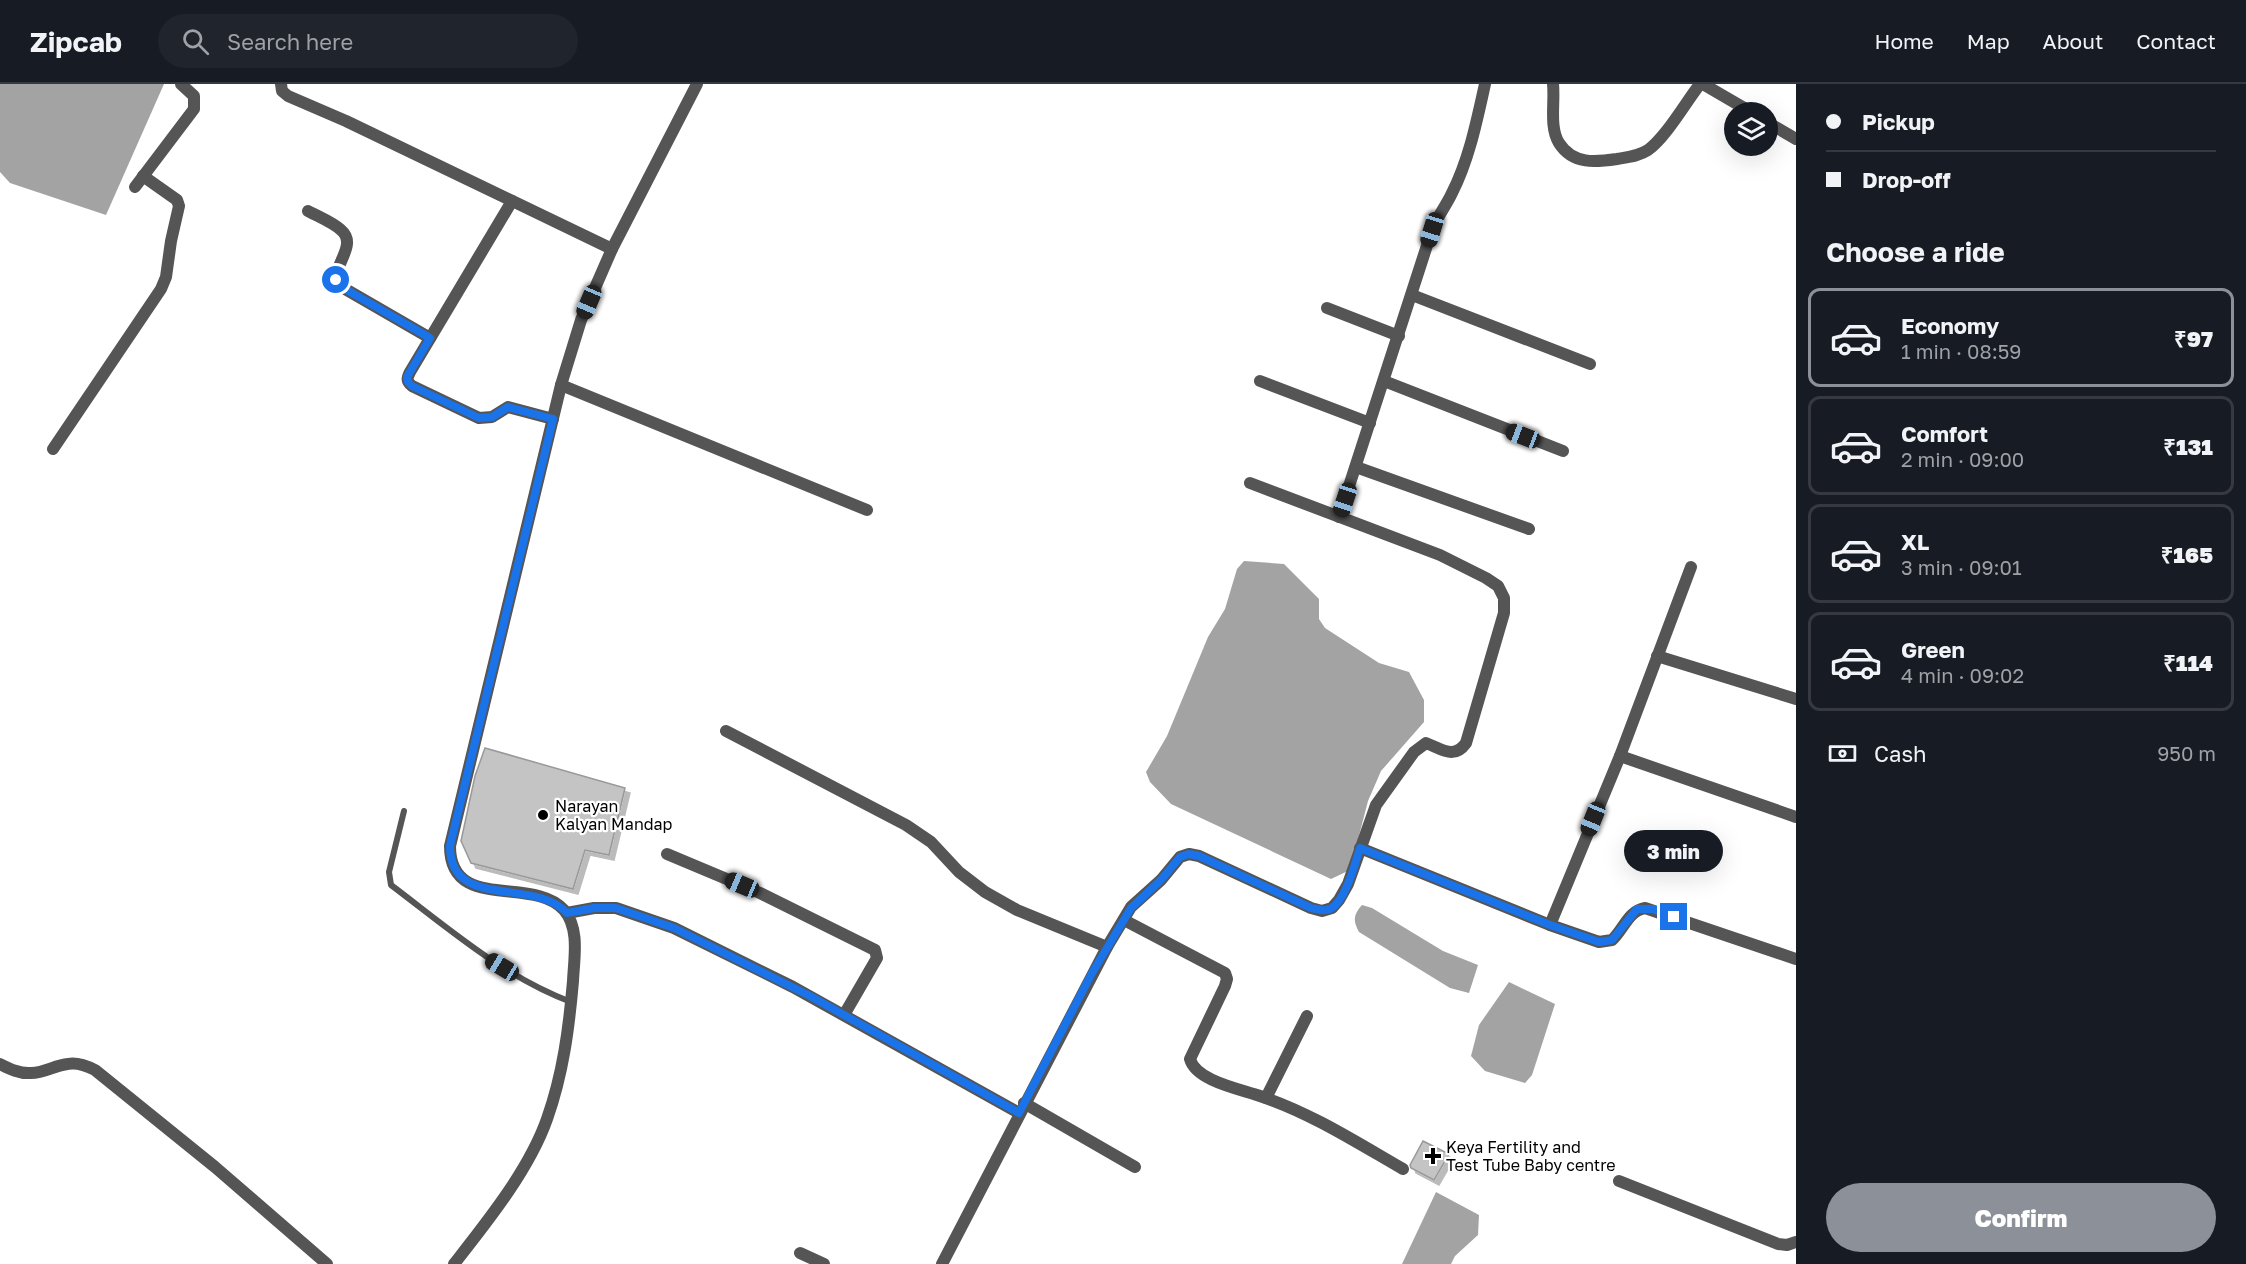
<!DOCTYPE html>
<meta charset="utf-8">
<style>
body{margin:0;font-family:"Golos Text",sans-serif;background:#20242c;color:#f1f3f6;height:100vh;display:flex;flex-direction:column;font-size:22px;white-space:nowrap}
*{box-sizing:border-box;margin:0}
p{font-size:20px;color:#9ea1a6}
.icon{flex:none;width:33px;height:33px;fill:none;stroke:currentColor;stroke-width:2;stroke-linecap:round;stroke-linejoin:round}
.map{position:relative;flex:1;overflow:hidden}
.panel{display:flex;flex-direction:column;background:#171b24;width:450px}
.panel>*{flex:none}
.hud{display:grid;align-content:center;height:132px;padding:0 30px;background:#171b24}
.fabs{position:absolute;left:1724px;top:18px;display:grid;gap:12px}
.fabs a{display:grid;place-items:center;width:54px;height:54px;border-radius:50%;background:#171b24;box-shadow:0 6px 24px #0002;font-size:30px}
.end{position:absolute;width:27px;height:27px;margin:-14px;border:8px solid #1a73e8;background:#fff;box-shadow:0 0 0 3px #fff}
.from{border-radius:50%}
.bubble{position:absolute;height:42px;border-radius:21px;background:#171b24;box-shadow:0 6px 24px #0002;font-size:20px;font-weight:800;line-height:42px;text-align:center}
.car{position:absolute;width:18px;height:36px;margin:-18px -9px;border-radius:8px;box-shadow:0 0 4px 2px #0007;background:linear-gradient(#222 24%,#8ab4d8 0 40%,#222 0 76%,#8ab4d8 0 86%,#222 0)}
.hud b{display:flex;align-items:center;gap:21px;height:57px;font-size:22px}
.hud b+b{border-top:2px solid #363941}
.hud i{width:15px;height:15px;background:#f1f3f6}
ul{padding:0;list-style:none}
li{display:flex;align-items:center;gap:18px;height:99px;margin:0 12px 9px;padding:0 18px;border:3px solid #363941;border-radius:12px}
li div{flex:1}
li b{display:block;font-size:22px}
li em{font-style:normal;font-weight:800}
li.active{border-color:#8c9099}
li>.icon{width:54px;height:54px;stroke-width:1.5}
h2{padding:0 30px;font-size:27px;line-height:72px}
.pay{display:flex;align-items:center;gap:15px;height:66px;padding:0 30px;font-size:22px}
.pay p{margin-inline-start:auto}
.cta{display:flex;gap:12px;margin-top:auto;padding:12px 30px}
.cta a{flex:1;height:69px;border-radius:36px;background:#8c9099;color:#fff;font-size:24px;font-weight:800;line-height:69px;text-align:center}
header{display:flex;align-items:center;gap:36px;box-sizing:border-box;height:84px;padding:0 30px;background:#171b24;border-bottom:2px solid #363941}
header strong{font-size:28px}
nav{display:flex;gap:33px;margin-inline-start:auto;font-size:21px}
.search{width:420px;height:54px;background:#20242c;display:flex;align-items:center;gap:15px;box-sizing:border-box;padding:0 21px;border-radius:33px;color:#9ea1a6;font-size:22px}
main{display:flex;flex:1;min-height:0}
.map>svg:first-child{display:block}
.water{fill:#a3a3a3}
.building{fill:#c4c4c4;stroke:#999;stroke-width:1.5;filter:url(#shadow)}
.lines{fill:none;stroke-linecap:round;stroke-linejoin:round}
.service{stroke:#555;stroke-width:6}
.minor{stroke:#555;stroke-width:12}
.route{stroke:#1a73e8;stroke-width:8}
.poi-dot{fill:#000;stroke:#fff;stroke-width:2}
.labels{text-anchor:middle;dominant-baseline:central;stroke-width:4.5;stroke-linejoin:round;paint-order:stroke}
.poi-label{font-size:16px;fill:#000;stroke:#fff;text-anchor:start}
</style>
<header>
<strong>Zipcab</strong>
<div class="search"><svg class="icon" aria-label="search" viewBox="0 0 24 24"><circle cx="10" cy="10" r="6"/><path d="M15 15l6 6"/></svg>Search here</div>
<nav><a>Home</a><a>Map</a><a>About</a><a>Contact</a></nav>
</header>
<main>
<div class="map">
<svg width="1796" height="1180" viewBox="0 0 1796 1180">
<defs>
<filter id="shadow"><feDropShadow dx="5" dy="5" stdDeviation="0" flood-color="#0004"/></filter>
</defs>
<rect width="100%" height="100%" fill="#fff"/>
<!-- water -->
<g class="water">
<path d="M0 0H164L106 131 10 99 0 88Z"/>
<path d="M1244 477 1284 480 1319 515V535L1325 544 1379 579 1409 588 1424 616V638L1381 687 1368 717 1350 786 1331 795 1171 720 1150 698 1146 688 1167 652 1208 553 1225 525 1237 485Z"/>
<path d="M1362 821 1372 824 1443 867 1478 881 1469 909 1450 904 1359 848C1353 837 1353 831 1362 821Z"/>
<path d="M1509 898 1555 920 1532 991 1525 999 1485 987 1471 972 1479 941Z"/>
<path d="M1436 1108 1479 1131 1478 1151 1455 1172 1451 1180H1402Z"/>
</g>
<!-- building -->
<g class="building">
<path d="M485 664 625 704 609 771 585 766 573 805 471 779 461 757 475 692Z"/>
<path d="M1423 1057 1449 1070 1434 1096 1411 1084 1410 1081Z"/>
</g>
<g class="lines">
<!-- service -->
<path class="service" d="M404 727 389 788 391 801C448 844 504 893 571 918"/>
<!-- minor -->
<g class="minor">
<path d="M281 0 282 7 288 12 346 37 612 165"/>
<path d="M1553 0C1555 18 1549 43 1559 59 1573 81 1596 78 1617 75 1628 73 1639 72 1648 66 1666 53 1686 18 1700 0"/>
<path d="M1703 0 1751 28"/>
<path d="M1767 38 1796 55"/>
<path d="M135 103 194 25V12L181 0"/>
<path d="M512 117 410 288C407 294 406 297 412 302L479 334 492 333 508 323 553 335"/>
<path d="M308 127C319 133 332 138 341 146 360 162 327 185 340 202L430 254"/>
<path d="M1412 211 1590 280"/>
<path d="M1327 224 1399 252"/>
<path d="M1260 297 1370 339"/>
<path d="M1384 297 1563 367"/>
<path d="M561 301 867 426"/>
<path d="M53 365 161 205 166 193 171 157 179 122 177 116 143 92"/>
<path d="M1356 383 1529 445"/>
<path d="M1339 433 1432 146C1437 133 1446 122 1452 109 1469 76 1477 36 1485 0"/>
<path d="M1657 572 1796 615"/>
<path d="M726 647 906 741 931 758 959 788 985 808 1017 826 1107 863"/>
<path d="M1620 672 1796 733"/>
<path d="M1360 764 1550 841 1599 858 1612 856C1624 845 1628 827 1645 824L1796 875"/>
<path d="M667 770 760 809 875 866 877 874 844 931"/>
<path d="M567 829 594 824H616L674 844 793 903 1019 1029"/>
<path d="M1124 836 1225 889 1227 895 1225 902 1190 975C1196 997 1240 1005 1260 1012 1311 1029 1356 1058 1403 1085"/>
<path d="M1550 841 1620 672 1691 483"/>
<path d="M0 980C10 985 20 990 31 989 45 989 55 981 68 980 77 978 87 982 95 986L215 1083 327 1180"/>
<path d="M1266 1014 1307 932"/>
<path d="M1024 1019 1135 1083"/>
<path d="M1619 1097 1778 1160 1787 1161 1796 1158"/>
<path d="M800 1169 824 1180"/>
<path d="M454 1180C487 1138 529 1086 547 1035 563 990 569 944 573 897 574 874 580 845 564 826 533 791 450 829 450 762L561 301 581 236 612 165 697 0"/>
<path d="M942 1180 1107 863 1131 823 1161 796 1180 773 1189 770 1199 772 1311 824 1322 827 1332 824 1339 816 1348 800 1376 721 1414 668 1426 659C1442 665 1454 676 1466 659L1504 529V514L1498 502 1486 494 1440 471 1250 399"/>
</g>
</g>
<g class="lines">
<!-- route -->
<path class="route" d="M336 196 340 202 430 254 407 293 408 298 412 302 479 334 492 333 508 323 553 335 450 762C450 827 534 793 567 829L594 824H616L674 844 810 912 1019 1029 1092 889 1131 824 1161 796 1180 773 1189 770 1199 772 1311 824C1317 825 1323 828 1330 825 1345 818 1355 780 1360 764L1550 841 1599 858 1612 856 1637 825H1653L1674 833"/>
</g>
<!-- markers -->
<g class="poi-dot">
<circle cx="543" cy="731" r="6"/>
<path d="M1430 1063h6v6h6v6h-6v6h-6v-6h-6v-6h6z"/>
</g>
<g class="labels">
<!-- poi labels -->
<g class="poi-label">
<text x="555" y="722">Narayan<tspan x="555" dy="18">Kalyan Mandap</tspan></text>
<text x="1446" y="1063">Keya Fertility and<tspan x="1446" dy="18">Test Tube Baby centre</tspan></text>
</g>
</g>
</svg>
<div class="fabs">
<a><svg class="icon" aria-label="layers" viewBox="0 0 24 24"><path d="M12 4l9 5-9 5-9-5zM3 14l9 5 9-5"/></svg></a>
</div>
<i class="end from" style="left:336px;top:196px"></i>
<i class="end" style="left:1674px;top:833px"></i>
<div class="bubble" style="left:1624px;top:746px;width:99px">3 min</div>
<i class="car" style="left:1432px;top:146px;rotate:197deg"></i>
<i class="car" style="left:589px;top:218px;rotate:203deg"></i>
<i class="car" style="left:1523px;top:352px;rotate:291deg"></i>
<i class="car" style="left:1345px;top:416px;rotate:198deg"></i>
<i class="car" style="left:1593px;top:735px;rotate:202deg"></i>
<i class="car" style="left:742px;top:801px;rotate:293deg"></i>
<i class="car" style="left:502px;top:883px;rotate:301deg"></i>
</div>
<section class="panel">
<div class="hud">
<b><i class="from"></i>Pickup</b>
<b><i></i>Drop-off</b>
</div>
<h2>Choose a ride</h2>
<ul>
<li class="active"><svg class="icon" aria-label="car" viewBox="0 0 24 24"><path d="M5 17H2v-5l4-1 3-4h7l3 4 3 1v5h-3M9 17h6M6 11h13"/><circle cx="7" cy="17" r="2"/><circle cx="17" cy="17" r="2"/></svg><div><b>Economy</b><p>1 min · 08:59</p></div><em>₹97</em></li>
<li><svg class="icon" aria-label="car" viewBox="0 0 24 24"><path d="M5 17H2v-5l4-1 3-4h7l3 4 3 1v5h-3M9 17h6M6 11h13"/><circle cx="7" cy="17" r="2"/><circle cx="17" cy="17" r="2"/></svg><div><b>Comfort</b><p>2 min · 09:00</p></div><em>₹131</em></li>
<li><svg class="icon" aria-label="car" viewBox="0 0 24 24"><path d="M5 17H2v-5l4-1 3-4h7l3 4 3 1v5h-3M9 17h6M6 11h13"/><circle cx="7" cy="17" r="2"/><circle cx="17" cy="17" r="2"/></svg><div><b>XL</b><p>3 min · 09:01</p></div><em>₹165</em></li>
<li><svg class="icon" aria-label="car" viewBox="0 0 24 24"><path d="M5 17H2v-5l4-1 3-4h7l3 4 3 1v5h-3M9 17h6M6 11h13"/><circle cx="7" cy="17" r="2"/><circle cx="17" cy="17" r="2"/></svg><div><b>Green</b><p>4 min · 09:02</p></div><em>₹114</em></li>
</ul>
<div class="pay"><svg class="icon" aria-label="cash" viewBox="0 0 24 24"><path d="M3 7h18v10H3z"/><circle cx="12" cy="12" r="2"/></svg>Cash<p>950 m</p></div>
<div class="cta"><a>Confirm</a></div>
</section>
</main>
